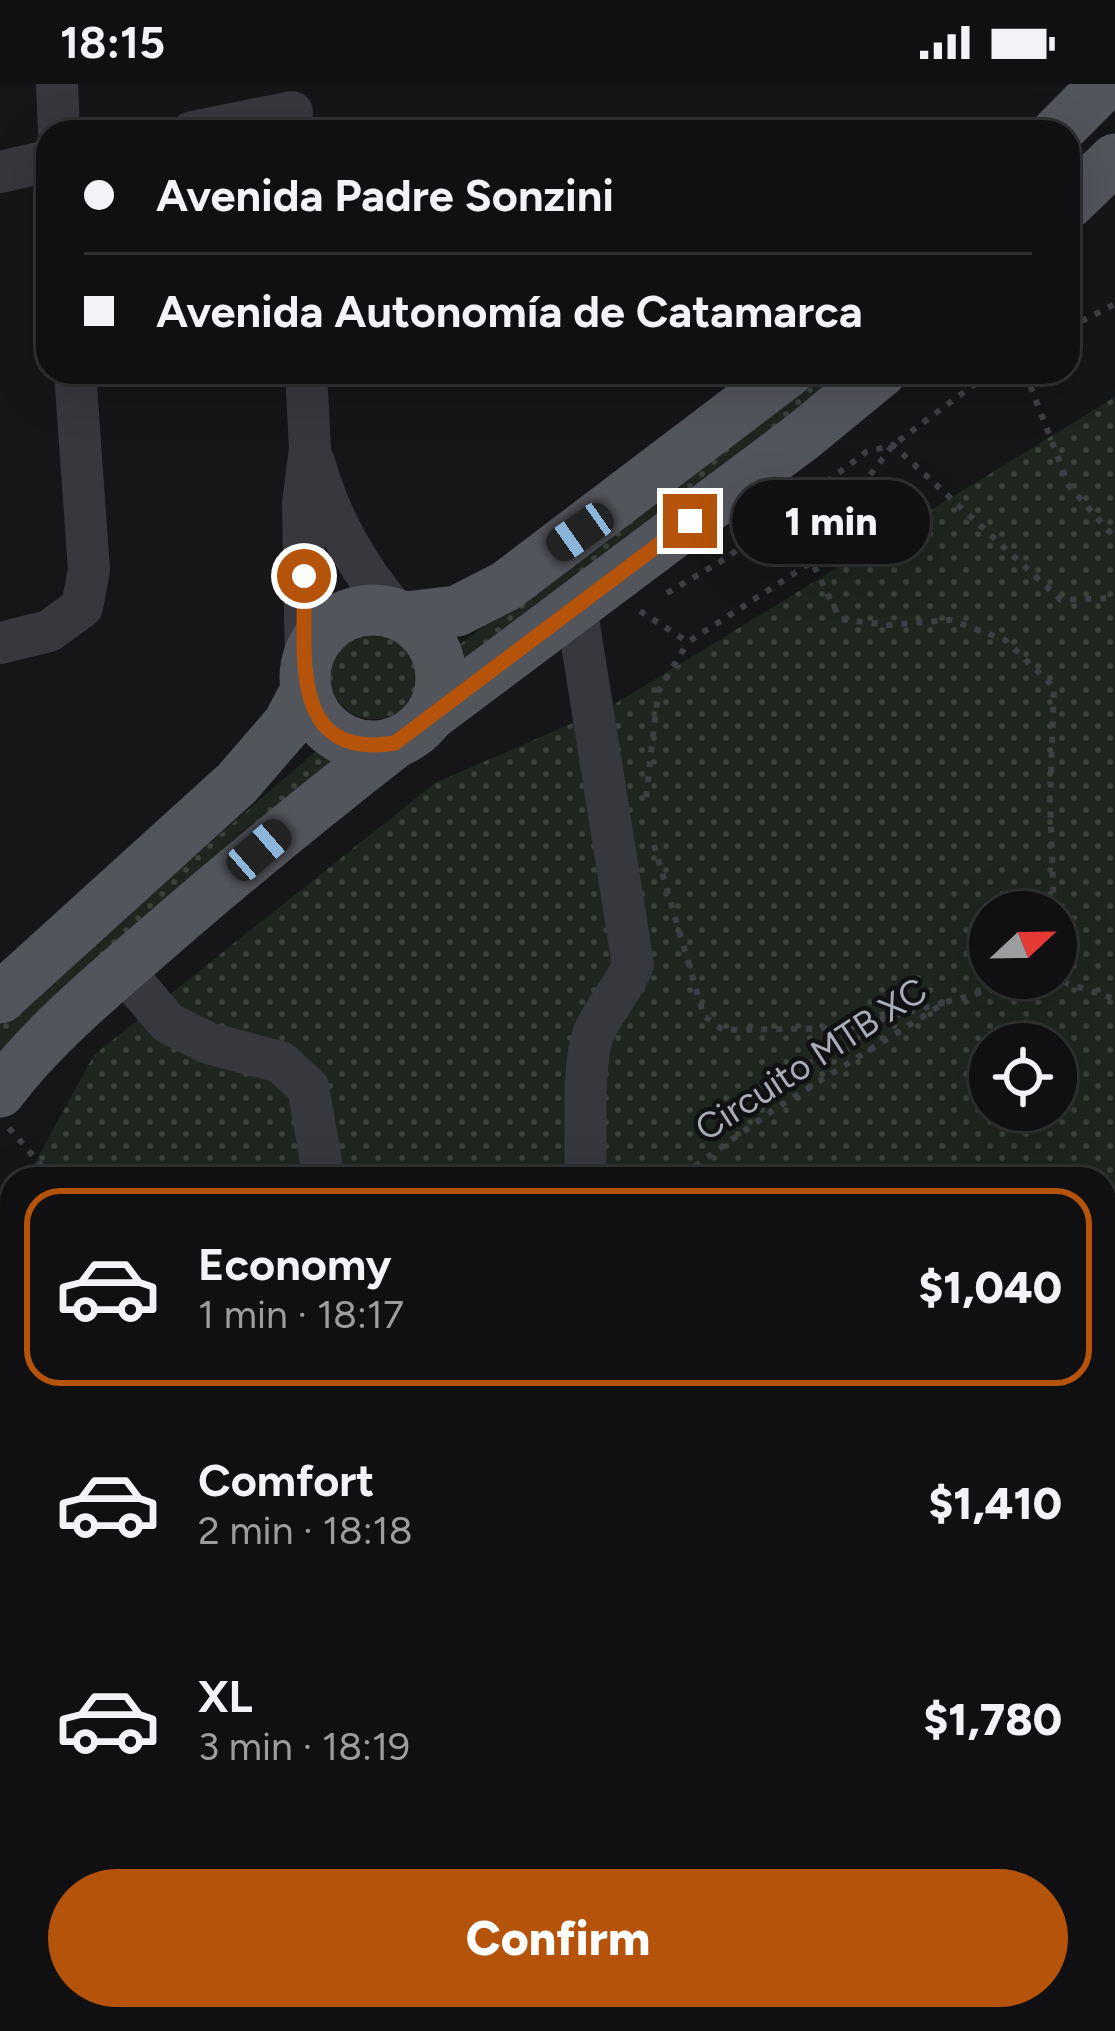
<!DOCTYPE html>
<meta charset="utf-8">
<style>
body{margin:0;font-family:Figtree,sans-serif;background:#1e1e20;color:#f1f3f6;height:100vh;display:flex;flex-direction:column;font-size:45px;white-space:nowrap}
*{box-sizing:border-box;margin:0}
p{font-size:39px;color:#9c9d9f}
.icon{flex:none;width:66px;height:66px;fill:none;stroke:currentColor;stroke-width:2;stroke-linecap:round;stroke-linejoin:round}
.map{position:relative;flex:1;overflow:hidden}
.side{position:absolute;left:0px;top:1083px;width:1116px;height:864px;display:flex;flex-direction:column;background:#101012;border-radius:36px 36px 0 0;box-shadow:0 12px 48px #0002,0 0 0 3px #303032}
.side>*{flex:none}
.top-card{position:absolute;left:36px;top:36px;width:1044px;height:264px;border-radius:36px;box-shadow:0 12px 48px #0002,0 0 0 3px #303032;display:grid;align-content:center;height:264px;padding:0 48px;background:#101012}
.needle{width:78px;rotate:68deg}
.tools{position:absolute;left:969px;top:807px;display:grid;gap:24px}
.tools a{display:grid;place-items:center;width:108px;height:108px;border-radius:50%;background:#101012;box-shadow:0 12px 48px #0002,0 0 0 3px #303032;font-size:60px}
.end{position:absolute;width:54px;height:54px;margin:-27px;border:15px solid #b45309;background:#fff;box-shadow:0 0 0 6px #fff}
.from{border-radius:50%}
.bubble{position:absolute;height:84px;border-radius:42px;background:#101012;box-shadow:0 12px 48px #0002,0 0 0 3px #303032;font-size:39px;font-weight:800;line-height:84px;text-align:center}
.car{position:absolute;width:36px;height:72px;margin:-36px -18px;border-radius:15px;box-shadow:0 0 9px 3px #0007;background:linear-gradient(#222 24%,#8ab4d8 0 40%,#222 0 76%,#8ab4d8 0 86%,#222 0)}
.top-card b{display:flex;align-items:center;gap:42px;height:114px;font-size:45px}
.top-card b+b{border-top:3px solid #303032}
.top-card i{width:30px;height:30px;background:#f1f3f6}
ul{padding:21px 0 0;list-style:none}
li{display:flex;align-items:center;gap:36px;height:198px;margin:0 24px 18px;padding:0 24px;border:6px solid transparent;border-radius:36px}
li div{flex:1}
li b{display:block;font-size:45px}
li em{font-style:normal;font-weight:800}
li.on{border-color:#b45309}
li>.icon{width:108px;height:108px;stroke-width:1.5}
.action{display:flex;gap:24px;margin-top:auto;padding:24px 48px}
.action a{flex:1;height:138px;border-radius:72px;background:#b45309;color:#fff;font-size:48px;font-weight:800;line-height:138px;text-align:center}
.status{display:flex;justify-content:space-between;align-items:center;height:84px;padding:0 60px;background:#101012;direction:ltr}
.status svg{height:33px;fill:currentColor}
.map>svg:first-child{display:block}
.grass{fill:url(#grass-dots);fill-rule:evenodd}
.lines{fill:none;stroke-linecap:round;stroke-linejoin:round}
.path{stroke:#3d3f44;stroke-width:6;stroke-dasharray:6 9;stroke-linecap:butt}
.minor{stroke:#37383d;stroke-width:42}
.major{stroke:#53555c;stroke-width:51}
.route{stroke:#b45309;stroke-width:15}
.labels{text-anchor:middle;dominant-baseline:central;stroke-width:9;stroke-linejoin:round;paint-order:stroke}
.street-label{font-size:36px;fill:#a8adb8;stroke:#111113}
</style>
<div class="status"><b>18:15</b><svg viewBox="0 0 49 12"><path d="M0 12V9h3v3zM5 12V6h3v6zM10 12V3h3v9zM15 12V0h3v12zM26 1h20v11H26zM47 4h2v5h-2z"/></svg></div>
<div class="map">
<svg width="1115" height="1947" viewBox="0 0 1115 1947">
<defs>
<pattern id="grass-dots" width="8" height="8" patternUnits="userSpaceOnUse" patternTransform="scale(3)"><rect width="8" height="8" fill="#1e261f"/><path d="M2 2h.1M6 6h.1" fill="none" stroke="#3c433d" stroke-width="1.8" stroke-linecap="round"/></pattern>
</defs>
<rect width="100%" height="100%" fill="#161618"/>
<!-- grass -->
<g class="grass">
<path d="M823 288H850L456 582 450 567 666 413Z"/>
<path d="M1115 313V1947H882L868 1935H1104V1095H26L94 971 435 699 610 623ZM990 828H1056V894H990ZM990 960H1056V1026H990Z"/>
<circle cx="374" cy="589" r="46"/>
<path d="M322 662 335 680 0 974V940Z"/>
</g>
<g class="lines">
<!-- path -->
<g class="path">
<path d="M1068 244 1115 220"/>
<path d="M1025 288 1069 402 1115 454"/>
<path d="M812 478 847 421 893 361 991 288"/>
<path d="M667 509 725 475 866 368 893 361 1061 516 1115 514"/>
<path d="M640 527 688 558 812 478 840 535 888 541 951 536 1005 556 1054 603 1050 715 1054 828"/>
<path d="M646 713 658 608 688 558"/>
<path d="M654 761 704 932 723 946 848 944 946 918"/>
<path d="M1063 898 1115 915"/>
<path d="M9 1044 53 1095"/>
<path d="M690 1095 691 1085 772 1027 946 918 1013 900 1063 898 1056 847"/>
<path d="M1104 1467 1115 1466"/>
<path d="M1104 1689 1115 1661"/>
<path d="M1104 1714 1115 1727"/>
<path d="M492 1935 519 1947"/>
</g>
<!-- minor -->
<g class="minor">
<path d="M57 0 59 48"/>
<path d="M192 48 292 28"/>
<path d="M0 88 48 77"/>
<path d="M314 378C331 437 357 483 397 530"/>
<path d="M576 522 633 881C623 905 606 923 595 946 581 975 587 1058 585 1095"/>
<path d="M0 559 49 547 82 523 89 486 75 288"/>
<path d="M306 583 303 420 310 365 306 288"/>
<path d="M122 885 168 939 208 959 280 978 308 1003 324 1095"/>
<path d="M0 1511 12 1507"/>
<path d="M0 1663 12 1718"/>
<path d="M60 1935 62 1947"/>
</g>
<!-- major -->
<g class="major">
<path d="M1057 48 1105 0"/>
<path d="M1068 120 1115 75"/>
<circle cx="373" cy="594" r="68"/>
<path d="M406 533 457 527 506 502 788 288"/>
<path d="M431 631 803 352 881 288"/>
<path d="M0 914 237 699 288 640 306 606"/>
<path d="M0 1008C42 952 99 905 152 859 231 790 312 724 395 659"/>
</g>
</g>
<g class="lines">
<!-- route -->
<path class="route" d="M304 492C307 563 284 677 395 659L690 437"/>
</g>
<g class="labels">
<!-- street labels -->
<g class="street-label">
<text transform="translate(811 975) rotate(-33)">Circuito MTB XC</text>
</g>
</g>
</svg>
<div class="tools">
<a><svg class="needle" viewBox="-14 -14 28 28"><path d="M0-13l5 13h-10z" fill="#e53935"/><path d="M0 13l5-13h-10z" fill="#9c9d9f"/></svg></a>
<a><svg class="icon" aria-label="locate" viewBox="0 0 24 24"><circle cx="12" cy="12" r="6"/><path d="M12 2v4M12 18v4M2 12h4M18 12h4"/></svg></a>
</div>
<i class="end from" style="left:304px;top:492px"></i>
<i class="end" style="left:690px;top:437px"></i>
<div class="bubble" style="left:732px;top:396px;width:198px">1 min</div>
<i class="car" style="left:580px;top:448px;rotate:235deg"></i>
<i class="car" style="left:259px;top:766px;rotate:49deg"></i>
<div class="top-card">
<b><i class="from"></i>Avenida Padre Sonzini</b>
<b><i></i>Avenida Autonomía de Catamarca</b>
</div>
<section class="side">
<ul>
<li class="on"><svg class="icon" aria-label="car" viewBox="0 0 24 24"><path d="M5 17H2v-5l4-1 3-4h7l3 4 3 1v5h-3M9 17h6M6 11h13"/><circle cx="7" cy="17" r="2"/><circle cx="17" cy="17" r="2"/></svg><div><b>Economy</b><p>1 min · 18:17</p></div><em>$1,040</em></li>
<li><svg class="icon" aria-label="car" viewBox="0 0 24 24"><path d="M5 17H2v-5l4-1 3-4h7l3 4 3 1v5h-3M9 17h6M6 11h13"/><circle cx="7" cy="17" r="2"/><circle cx="17" cy="17" r="2"/></svg><div><b>Comfort</b><p>2 min · 18:18</p></div><em>$1,410</em></li>
<li><svg class="icon" aria-label="car" viewBox="0 0 24 24"><path d="M5 17H2v-5l4-1 3-4h7l3 4 3 1v5h-3M9 17h6M6 11h13"/><circle cx="7" cy="17" r="2"/><circle cx="17" cy="17" r="2"/></svg><div><b>XL</b><p>3 min · 18:19</p></div><em>$1,780</em></li>
</ul>
<div class="action"><a>Confirm</a></div>
</section>
</div>
